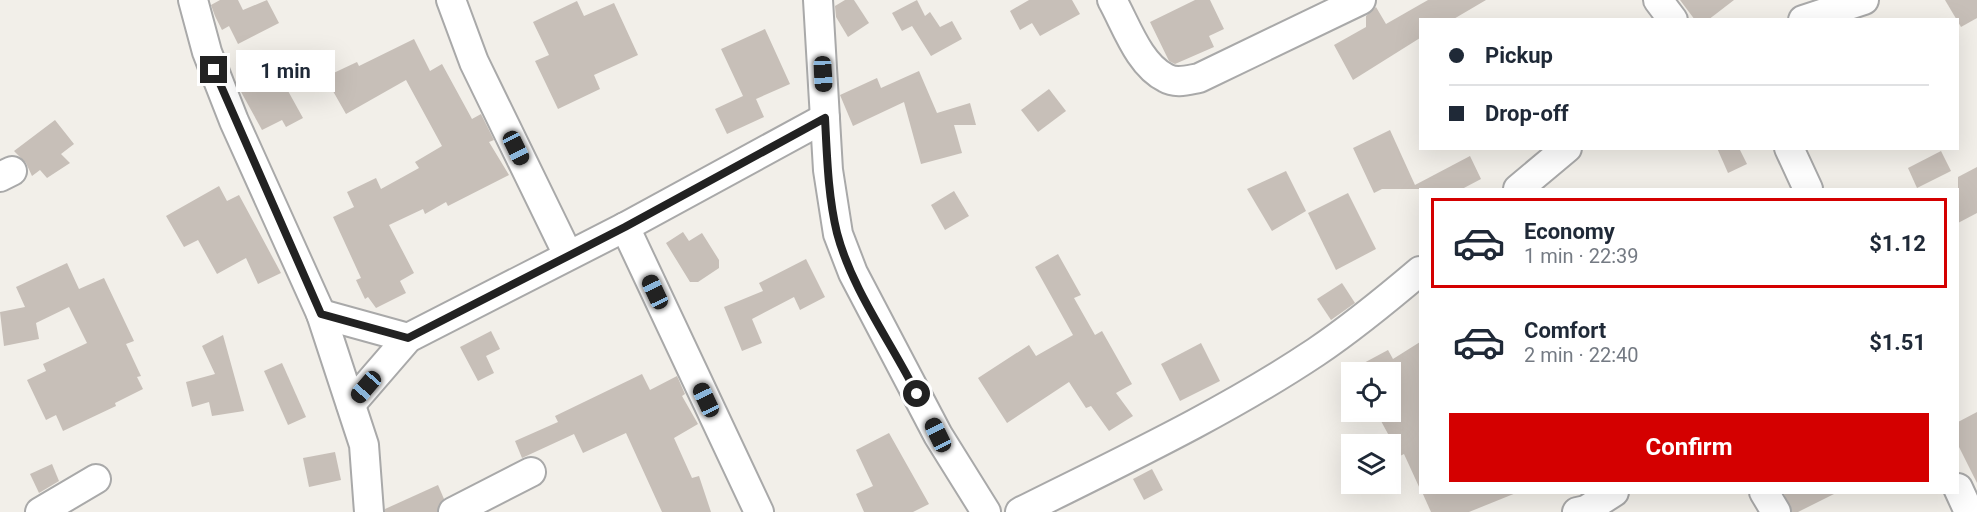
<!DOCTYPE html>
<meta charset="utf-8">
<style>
body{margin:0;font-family:Roboto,sans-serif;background:#f2f2f3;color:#1f2937;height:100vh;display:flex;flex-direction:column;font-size:22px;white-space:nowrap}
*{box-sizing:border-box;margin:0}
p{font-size:20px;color:#747a83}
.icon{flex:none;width:33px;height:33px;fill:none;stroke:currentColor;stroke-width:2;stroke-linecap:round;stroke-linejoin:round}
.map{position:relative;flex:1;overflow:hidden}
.details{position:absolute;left:1419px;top:188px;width:540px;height:306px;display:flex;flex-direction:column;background:#fff;border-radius:0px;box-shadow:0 6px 24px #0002}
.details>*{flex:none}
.hud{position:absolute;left:1419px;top:18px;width:540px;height:132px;border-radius:0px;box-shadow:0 6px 24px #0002;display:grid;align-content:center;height:132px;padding:0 30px;background:#fff}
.tools{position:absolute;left:1341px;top:362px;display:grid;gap:12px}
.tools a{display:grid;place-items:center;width:60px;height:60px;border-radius:0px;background:#fff;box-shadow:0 6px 24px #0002;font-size:30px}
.end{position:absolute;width:27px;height:27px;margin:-14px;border:8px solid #222;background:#fff;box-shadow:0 0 0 3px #fff}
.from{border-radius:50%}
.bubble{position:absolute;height:42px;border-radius:0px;background:#fff;box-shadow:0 6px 24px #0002;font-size:20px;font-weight:700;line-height:42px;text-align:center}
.car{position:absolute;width:18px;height:36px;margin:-18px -9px;border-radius:8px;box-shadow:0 0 4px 2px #0007;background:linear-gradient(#222 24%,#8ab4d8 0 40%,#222 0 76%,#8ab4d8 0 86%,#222 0)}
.hud b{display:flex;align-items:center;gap:21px;height:57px;font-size:22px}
.hud b+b{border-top:2px solid #e0e1e3}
.hud i{width:15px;height:15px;background:#1f2937}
ul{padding:10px 0 0;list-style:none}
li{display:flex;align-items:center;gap:18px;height:90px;margin:0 12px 9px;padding:0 18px;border:3px solid transparent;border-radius:0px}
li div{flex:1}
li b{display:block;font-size:22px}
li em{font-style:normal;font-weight:700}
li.active{border-color:#d40000}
li>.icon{width:54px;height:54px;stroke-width:1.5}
.primary-button{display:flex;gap:12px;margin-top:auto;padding:12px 30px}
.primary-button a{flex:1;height:69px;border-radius:0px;background:#d40000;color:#fff;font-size:24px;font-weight:700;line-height:69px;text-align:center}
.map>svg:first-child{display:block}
.building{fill:#c7bfb8}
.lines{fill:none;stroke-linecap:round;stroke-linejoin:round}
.minor-casing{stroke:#a9a9a9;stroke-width:32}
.minor{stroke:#fff;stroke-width:28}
.route{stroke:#222;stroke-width:8}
</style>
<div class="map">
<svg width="1977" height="512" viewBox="0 0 1977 512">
<rect width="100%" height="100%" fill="#f2efe9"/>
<!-- building -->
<g class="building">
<path d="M220 0H238L243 10 267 0 279 23 238 44 229 26 222 30 215 16 211 5Z"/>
<path d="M845 0H854L869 23 848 37 836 17 835 6Z"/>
<path d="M917 0 925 16 930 12 940 27 952 21 962 39 931 56 912 26 902 31 892 13Z"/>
<path d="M1029 0H1072L1080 14 1040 36 1032 23 1020 30 1010 11Z"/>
<path d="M1195 0H1210L1224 29 1209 36 1214 47 1175 64 1169 61 1150 22Z"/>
<path d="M1428 0H1486L1452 20H1420V38L1353 80 1334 45 1366 27V16L1376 7 1386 24Z"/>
<path d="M1680 0H1734L1708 20H1695Z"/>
<path d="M1945 0H1977V18L1961 27Z"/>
<path d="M577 1 584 16 614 3 638 55 594 75 600 89 558 109 535 61 549 55 533 22Z"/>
<path d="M765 29 790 84 756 99 764 117 727 134 715 109 743 96 721 49Z"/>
<path d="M414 39 430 71 442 64 472 119 481 114 494 140 489 142 509 175 448 206 446 202 425 214 423 209 389 225 414 273 400 281 406 293 376 308 368 297 365 299 356 280 361 278 333 217 354 207 347 192 376 178 381 189 419 168 415 162 442 146 406 80 346 114 325 77 357 62 359 66Z"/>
<path d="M277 71 303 118 286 127 282 120 262 130 240 90Z"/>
<path d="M919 71 937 113 970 103 976 125H954L962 153 921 164 904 102 853 126 840 95 877 78 881 88Z"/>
<path d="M1049 89 1066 111 1038 132 1021 110Z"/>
<path d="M55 120 74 144 61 154 70 163 47 178 40 170 32 176 26 163 14 151Z"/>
<path d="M1390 130 1415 185 1470 156 1481 179 1462 189H1382L1374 193 1353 148Z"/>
<path d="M1717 148H1739L1747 164 1728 173Z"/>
<path d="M1941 151 1951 171 1917 188 1908 168Z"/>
<path d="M1977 167V213L1958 223V177Z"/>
<path d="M1286 171 1306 211 1272 231 1247 189Z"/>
<path d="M219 186 227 201 239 195 281 273 258 284 246 258 217 274 198 240 184 247 166 216Z"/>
<path d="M954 191 969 216 945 230 931 205Z"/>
<path d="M1348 193 1376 249 1336 270 1308 213Z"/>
<path d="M683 232 689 241 702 233 719 260V268L698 282H690L666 243Z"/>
<path d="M1058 254 1081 295 1074 298 1095 335 1102 331 1132 384 1116 393 1133 416 1109 431 1091 406 1086 408 1069 382 1007 423 978 378 1029 345 1036 356 1073 335 1035 267Z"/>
<path d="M806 259 825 297 800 310 794 297 752 319 762 343 742 351 724 307 763 291 759 283Z"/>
<path d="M67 263 79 289 104 278 134 341 126 344 141 376 137 377 143 389 115 403 116 406 63 431 56 415 46 420 27 380 46 371 43 364 87 343 69 307 36 323 39 339 4 346 0 312 25 307 16 287Z"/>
<path d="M1342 283 1355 303 1331 320 1317 299Z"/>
<path d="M491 331 500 349 486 356 494 373 478 381 460 347Z"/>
<path d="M223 335 244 411 212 416 209 402 192 407 186 382 215 374 202 346Z"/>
<path d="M1420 342V489L1404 454 1400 456 1381 421 1390 416V372H1347L1388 350 1393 359Z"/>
<path d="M1201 343 1220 381 1180 401 1161 364Z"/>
<path d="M282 363 306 417 288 425 264 371Z"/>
<path d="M642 374 650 390 677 376 685 394 682 396 698 424 674 438 692 478 699 476 711 512H662L626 433 583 453 574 434 522 458 515 441 558 422 555 416Z"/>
<path d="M1977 412V483L1958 445V422Z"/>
<path d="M889 433 929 504 913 512H864L856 494 873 486 856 450Z"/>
<path d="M335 452 341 480 309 487 303 458Z"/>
<path d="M52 464 59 481 39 493 30 474Z"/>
<path d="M1152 469 1163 490 1144 500 1133 479Z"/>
<path d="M438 485 444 499 437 512H385V509Z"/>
<path d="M1422 492H1516V493L1469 512H1431Z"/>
<path d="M1783 492H1838L1798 512H1792Z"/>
</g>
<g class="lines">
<defs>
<g id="minor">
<path d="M193 0 207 52 234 121 321 314 364 445 369 512"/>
<path d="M451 0 474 62 568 255"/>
<path d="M818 0 828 170 838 234 853 273 938 435 986 512"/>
<path d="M1112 0C1126 25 1139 65 1166 78 1176 84 1188 80 1199 78L1361 0"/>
<path d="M1658 0 1673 20"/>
<path d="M1803 20 1864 0"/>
<path d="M1789 148 1808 189"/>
<path d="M0 177 12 171"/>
<path d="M1518 189 1567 148"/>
<path d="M625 227 759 512"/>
<path d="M321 314 408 338"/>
<path d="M351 404 408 338 625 227 825 118"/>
<path d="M1958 488 1969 512"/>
<path d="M1764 492 1776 512"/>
<path d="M40 512 96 479"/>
<path d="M453 512 531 472"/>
<path d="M1020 512C1120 462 1223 414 1316 352 1353 327 1387 299 1420 271"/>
<path d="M1577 512 1586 510 1614 492"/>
</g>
</defs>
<!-- minor casing -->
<use href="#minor" class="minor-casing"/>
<!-- minor -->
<use href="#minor" class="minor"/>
</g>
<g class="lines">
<!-- route -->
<path class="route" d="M214 70 321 314 408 338 625 227 825 118C827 156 828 196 837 233 852 290 891 342 917 394"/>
</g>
</svg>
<div class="tools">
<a><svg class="icon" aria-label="locate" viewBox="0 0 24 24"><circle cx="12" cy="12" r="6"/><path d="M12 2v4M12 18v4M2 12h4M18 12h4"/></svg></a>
<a><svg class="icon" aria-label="layers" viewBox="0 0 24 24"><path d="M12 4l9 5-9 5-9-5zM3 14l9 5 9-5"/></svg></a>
</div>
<i class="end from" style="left:917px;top:394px"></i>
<i class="end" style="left:214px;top:70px"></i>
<div class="bubble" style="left:236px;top:50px;width:99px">1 min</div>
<i class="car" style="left:823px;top:74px;rotate:177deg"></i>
<i class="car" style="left:516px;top:148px;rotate:154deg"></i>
<i class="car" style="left:655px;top:292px;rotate:335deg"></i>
<i class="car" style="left:366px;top:387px;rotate:221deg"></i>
<i class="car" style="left:706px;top:400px;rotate:335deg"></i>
<i class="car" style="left:938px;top:435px;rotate:334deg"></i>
<div class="hud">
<b><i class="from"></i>Pickup</b>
<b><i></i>Drop-off</b>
</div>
<section class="details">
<ul>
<li class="active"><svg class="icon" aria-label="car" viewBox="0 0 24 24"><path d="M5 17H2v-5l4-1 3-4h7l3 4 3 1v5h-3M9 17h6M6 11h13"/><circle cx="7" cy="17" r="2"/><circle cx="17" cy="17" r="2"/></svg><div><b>Economy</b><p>1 min · 22:39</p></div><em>$1.12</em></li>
<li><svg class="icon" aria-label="car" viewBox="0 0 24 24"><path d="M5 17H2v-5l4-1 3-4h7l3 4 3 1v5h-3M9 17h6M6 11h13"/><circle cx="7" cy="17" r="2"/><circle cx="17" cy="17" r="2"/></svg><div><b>Comfort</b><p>2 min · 22:40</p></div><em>$1.51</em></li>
</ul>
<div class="primary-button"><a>Confirm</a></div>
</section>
</div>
